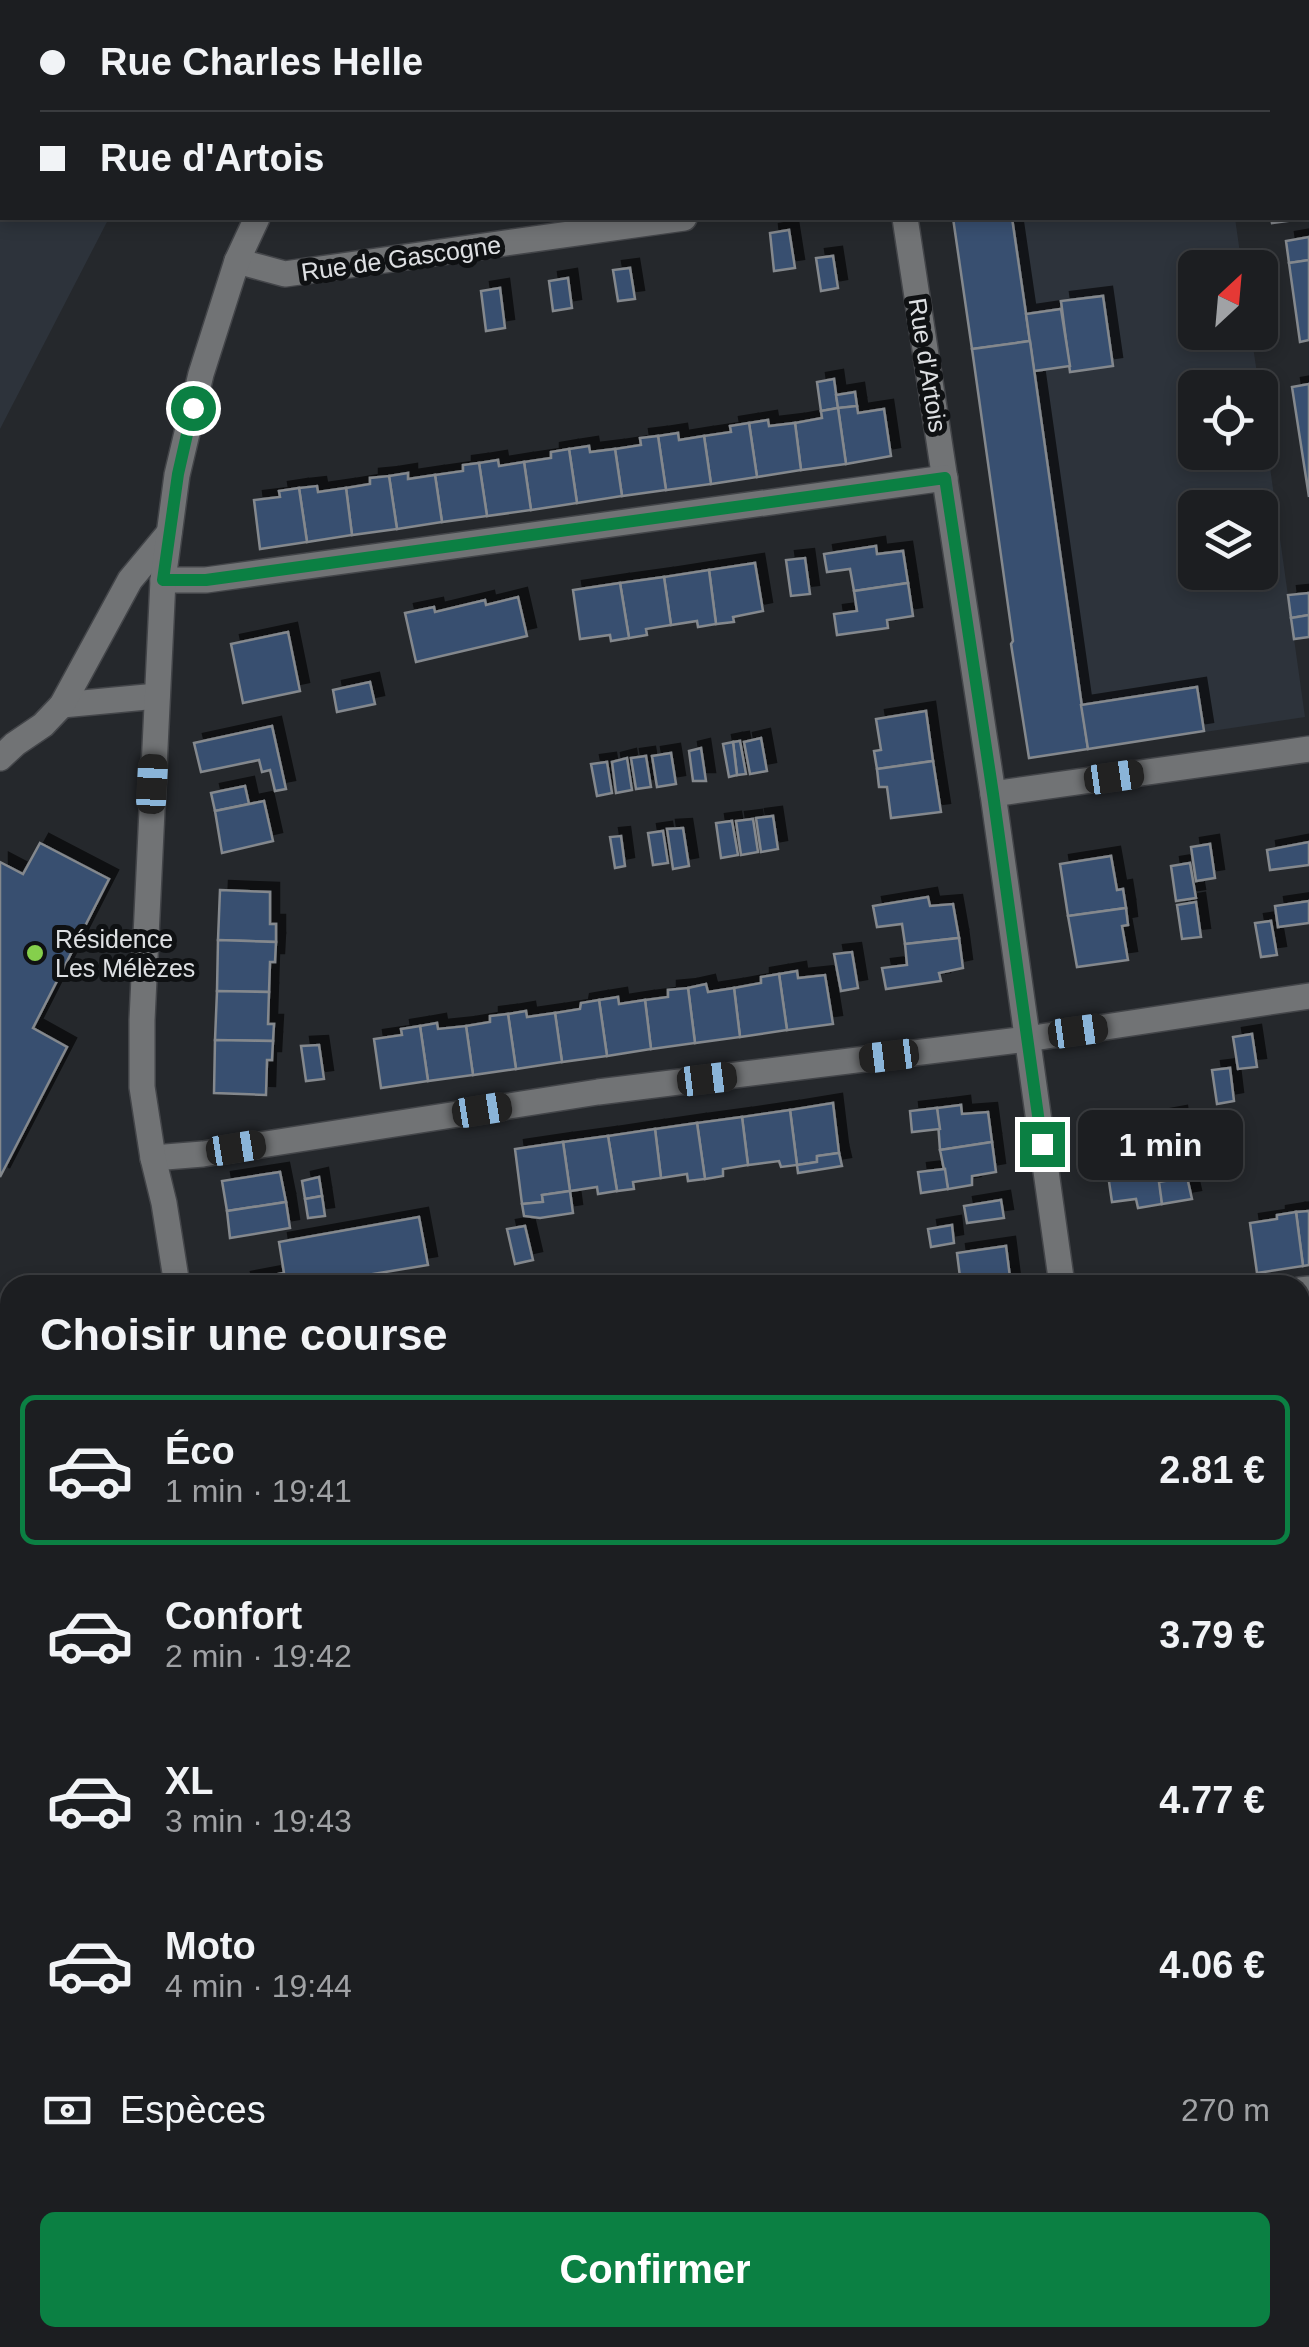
<!DOCTYPE html>
<html lang="fr">
<meta charset="utf-8">
<style>
body{margin:0;font-family:Arial,sans-serif;background:#25272a;color:#f1f3f6;height:100vh;display:flex;flex-direction:column;font-size:38px;white-space:nowrap}
*{box-sizing:border-box;margin:0}
p{font-size:32px;color:#a0a2a5}
.icon{flex:none;width:55px;height:55px;fill:none;stroke:currentColor;stroke-width:2;stroke-linecap:round;stroke-linejoin:round}
.map{position:relative;flex:1;overflow:hidden}
.sheet{position:absolute;left:0px;top:1275px;width:1310px;height:1072px;display:flex;flex-direction:column;background:#1c1e21;border-radius:30px 30px 0 0;box-shadow:0 5px 15px #0003,0 0 0 2px #3a3c3f}
.sheet>*{flex:none}
.top-card{position:absolute;left:0px;top:0px;width:1310px;height:220px;box-shadow:0 5px 15px #0003,0 0 0 2px #3a3c3f;display:grid;align-content:center;height:220px;padding:0 40px;background:#1c1e21}
.needle{width:65px;rotate:26deg}
.fabs{position:absolute;left:1178px;top:250px;display:grid;gap:20px}
.fabs a{display:grid;place-items:center;width:100px;height:100px;border-radius:15px;background:#1c1e21;box-shadow:0 5px 15px #0003,0 0 0 2px #3a3c3f;font-size:50px}
.end{position:absolute;width:45px;height:45px;margin:-22px;border:12px solid #0b8043;background:#fff;box-shadow:0 0 0 5px #fff}
.from{border-radius:50%}
.bubble{position:absolute;height:70px;border-radius:15px;background:#1c1e21;box-shadow:0 5px 15px #0003,0 0 0 2px #3a3c3f;font-size:32px;font-weight:700;line-height:70px;text-align:center}
.car{position:absolute;width:30px;height:60px;margin:-30px -15px;border-radius:12px;box-shadow:0 0 8px 2px #0007;background:linear-gradient(#222 24%,#8ab4d8 0 40%,#222 0 76%,#8ab4d8 0 86%,#222 0)}
.top-card b{display:flex;align-items:center;gap:35px;height:95px;font-size:38px}
.top-card b+b{border-top:2px solid #3a3c3f}
.top-card i{width:25px;height:25px;background:#f1f3f6}
ul{padding:0;list-style:none}
li{display:flex;align-items:center;gap:30px;height:150px;margin:0 20px 15px;padding:0 20px;border:5px solid transparent;border-radius:15px}
li div{flex:1}
li b{display:block;font-size:38px}
li em{font-style:normal;font-weight:700}
li.on{border-color:#0b8043}
li>.icon{width:90px;height:90px;stroke-width:1.5}
h2{padding:0 40px;font-size:45px;line-height:120px}
.pay{display:flex;align-items:center;gap:25px;height:110px;padding:0 40px;font-size:38px}
.pay p{margin-inline-start:auto}
.button{display:flex;gap:20px;margin-top:auto;padding:20px 40px}
.button a{flex:1;height:115px;border-radius:15px;background:#0b8043;color:#fff;font-size:40px;font-weight:700;line-height:115px;text-align:center}
.map>svg:first-child{display:block}
.built{fill:#2d333b;fill-rule:evenodd}
.building{fill:#385070;stroke:#84888d;stroke-width:2.5;filter:url(#shadow)}
.lines{fill:none;stroke-linecap:round;stroke-linejoin:round}
.minor-casing{stroke:#434549;stroke-width:28}
.minor{stroke:#717375;stroke-width:25}
.route{stroke:#0b8043;stroke-width:12}
.poi-dot{fill:#85cf4c;stroke:#0f1113;stroke-width:4}
.labels{text-anchor:middle;dominant-baseline:central;stroke-width:10;stroke-linejoin:round;paint-order:stroke}
.street-label{font-size:25px;fill:#dee0e3;stroke:#0f1113}
.poi-label{font-size:25px;fill:#dee0e3;stroke:#0f1113;text-anchor:start}
</style>
<div class="map">
<svg width="1309" height="2347" viewBox="0 0 1309 2347">
<defs>
<filter id="shadow"><feDropShadow dx="9" dy="-9" stdDeviation="0" flood-color="#0009"/></filter>
</defs>
<rect width="100%" height="100%" fill="#25282c"/>
<!-- built -->
<g class="built">
<path d="M0 0H154V2H2V218H109L0 429Z"/>
<path d="M953 218H1235L1242 267 1195 268V332L1251 333 1259 387 1195 388V452H1260V396L1305 717 1029 758ZM1195 508H1260V572H1195Z"/>
</g>
<!-- building -->
<g class="building">
<path d="M1308 86 1309 218 1272 223 1271 218H1308Z"/>
<path d="M953 218H1012L1030 341 972 349Z"/>
<path d="M789 230 795 268 774 271 770 233Z"/>
<path d="M1309 237V260L1289 263 1286 241Z"/>
<path d="M833 256 838 288 821 291 816 258Z"/>
<path d="M1309 260V340L1300 342 1289 263Z"/>
<path d="M630 268 635 299 618 301 613 270Z"/>
<path d="M568 278 572 308 553 311 549 281Z"/>
<path d="M500 288 505 328 486 331 481 291Z"/>
<path d="M1103 296 1113 366 1070 372 1061 301Z"/>
<path d="M1061 309 1070 366 1034 371 1026 314Z"/>
<path d="M1030 341 1088 749 1029 758 1011 644 1013 641 972 349Z"/>
<path d="M834 379 838 408 821 411 817 382Z"/>
<path d="M1309 384V497L1292 387Z"/>
<path d="M855 392 857 406 838 408 836 395Z"/>
<path d="M857 406 858 413 884 409 891 456 846 464 838 408Z"/>
<path d="M838 408 846 464 801 470 795 423 822 418 821 411Z"/>
<path d="M768 420 769 426 795 423 801 470 757 477 749 423Z"/>
<path d="M749 423 757 477 711 484 704 436 731 432 730 426Z"/>
<path d="M678 433 679 440 704 436 711 484 666 490 658 436Z"/>
<path d="M658 436 666 490 622 496 615 449 641 445 640 438Z"/>
<path d="M589 446 590 452 615 449 622 496 577 503 569 449Z"/>
<path d="M569 449 577 503 531 510 524 462 551 458V452Z"/>
<path d="M498 460 499 466 524 462 531 510 487 516 479 463Z"/>
<path d="M479 463 487 516 442 522 435 475 463 471V465Z"/>
<path d="M408 473V479L435 475 442 522 397 529 389 476Z"/>
<path d="M389 476 397 529 352 535 346 488 370 484V478Z"/>
<path d="M317 486 318 492 346 488 352 535 307 542 299 488Z"/>
<path d="M299 488 307 542 260 549 254 500 280 497 279 491Z"/>
<path d="M876 546 877 554 903 551 908 583 854 591 850 569 827 572 824 554Z"/>
<path d="M805 558 810 594 791 596 786 560Z"/>
<path d="M755 563 763 611 733 617 734 622 716 624 709 570Z"/>
<path d="M709 570 716 624 698 627 697 621 671 625 664 577Z"/>
<path d="M664 577 671 625 646 629 647 635 629 638 620 583Z"/>
<path d="M620 583 629 638 611 641 610 635 580 639 573 590Z"/>
<path d="M908 583 913 616 887 620 888 628 837 635 834 614 857 611 854 591Z"/>
<path d="M1309 593V615L1291 618 1288 595Z"/>
<path d="M518 597 527 636 416 662 405 613 434 607 435 612 485 600 486 605Z"/>
<path d="M1309 615V637L1294 639 1291 618Z"/>
<path d="M288 632 300 691 243 703 231 644Z"/>
<path d="M370 682 375 704 337 712 333 690Z"/>
<path d="M1197 687 1204 731 1088 749 1081 705Z"/>
<path d="M926 711 933 761 877 769 874 751 881 750 876 719Z"/>
<path d="M272 726 286 789 275 791 270 770 262 772 259 760 201 772 194 743Z"/>
<path d="M761 738 767 771 750 774 744 742Z"/>
<path d="M740 741 746 774 737 775 733 742Z"/>
<path d="M733 742 737 775 729 777 723 744Z"/>
<path d="M701 748 706 781H693L689 751Z"/>
<path d="M671 753 676 784 657 787 652 756Z"/>
<path d="M646 756 651 787 636 789 631 758Z"/>
<path d="M627 758 632 790 616 793 612 762Z"/>
<path d="M933 761 941 812 891 818 887 787H879L877 769Z"/>
<path d="M607 762 612 793 597 796 591 764Z"/>
<path d="M245 786 249 804 215 811 211 793Z"/>
<path d="M264 801 273 841 222 853 215 811Z"/>
<path d="M773 816 778 849 761 852 756 818Z"/>
<path d="M753 819 758 852 741 855 736 821Z"/>
<path d="M732 821 738 855 721 858 716 823Z"/>
<path d="M683 828 689 866 673 869 667 829Z"/>
<path d="M663 831 668 863 653 865 648 833Z"/>
<path d="M621 836 625 866 615 868 610 837Z"/>
<path d="M1309 842V865L1270 870 1267 850Z"/>
<path d="M40 843 109 879 33 1028 67 1047 0 1177V862L23 874Z"/>
<path d="M1210 844 1215 878 1196 881 1191 847Z"/>
<path d="M1111 856 1117 890 1123 889 1126 908 1068 916 1060 864Z"/>
<path d="M1190 863 1196 898 1176 901 1171 866Z"/>
<path d="M220 890 270 892V924H276V942L218 940Z"/>
<path d="M928 897 930 906 953 904 959 938 905 944 902 924 877 927 873 906Z"/>
<path d="M1309 901V923L1278 927 1275 906Z"/>
<path d="M1196 902 1201 937 1182 939 1177 905Z"/>
<path d="M1126 908 1128 925 1122 926 1128 960 1077 967 1068 916Z"/>
<path d="M1271 921 1277 955 1261 957 1255 923Z"/>
<path d="M959 938 963 968 939 973 941 981 886 989 882 968 907 965 905 944Z"/>
<path d="M218 940 276 942 275 962H270L269 992 217 991Z"/>
<path d="M852 952 858 988 841 991 834 954Z"/>
<path d="M797 971 798 978 825 975 833 1024 787 1030 779 974Z"/>
<path d="M779 974 787 1030 740 1037 734 988 761 983V977Z"/>
<path d="M706 984 708 992 734 988 740 1037 695 1043 688 988Z"/>
<path d="M688 988 695 1043 651 1049 645 1000 668 997V990Z"/>
<path d="M217 991 269 992 268 1024H274L273 1041 215 1040Z"/>
<path d="M618 997 619 1004 645 1000 651 1049 607 1056 599 1000Z"/>
<path d="M599 1000 607 1056 562 1062 555 1013 580 1009 581 1003Z"/>
<path d="M526 1011 527 1017 555 1013 562 1062 516 1069 508 1014Z"/>
<path d="M508 1014 516 1069 473 1075 466 1026 490 1022V1016Z"/>
<path d="M437 1023 438 1029 466 1026 473 1075 428 1081 420 1026Z"/>
<path d="M420 1026 428 1081 381 1088 374 1039 402 1035 401 1029Z"/>
<path d="M1252 1034 1257 1067 1238 1069 1233 1037Z"/>
<path d="M215 1040 273 1041 272 1060H267L266 1095 214 1093Z"/>
<path d="M319 1045 324 1079 306 1081 301 1046Z"/>
<path d="M1230 1068 1234 1101 1217 1104 1212 1070Z"/>
<path d="M833 1103 839 1153 817 1156V1162L797 1165 790 1110Z"/>
<path d="M961 1105 962 1114 988 1112 992 1142 940 1150 937 1108Z"/>
<path d="M937 1108 940 1129 912 1132 910 1111Z"/>
<path d="M790 1110 797 1165 781 1167 779 1161 748 1165 742 1117Z"/>
<path d="M1178 1115 1181 1138 1153 1141 1150 1120Z"/>
<path d="M742 1117 748 1165 723 1169V1176L705 1179 697 1123Z"/>
<path d="M1150 1120 1158 1161 1107 1168 1102 1136 1127 1132 1125 1123Z"/>
<path d="M697 1123 705 1179 688 1181 687 1174 661 1178 655 1129Z"/>
<path d="M655 1129 661 1178 633 1182 634 1189 617 1191 608 1136Z"/>
<path d="M608 1136 617 1191 598 1194 597 1187 570 1191 563 1142Z"/>
<path d="M563 1142 570 1191 542 1195 543 1202 522 1204 515 1149Z"/>
<path d="M992 1142 996 1172 972 1176V1185L948 1189 940 1150Z"/>
<path d="M839 1153 842 1166 798 1173 797 1165 817 1162V1156Z"/>
<path d="M1158 1161 1162 1204 1138 1208 1136 1199 1112 1202 1107 1168Z"/>
<path d="M945 1169 948 1189 921 1193 918 1172Z"/>
<path d="M280 1172 286 1202 227 1211 222 1181Z"/>
<path d="M319 1177 322 1196 305 1199 302 1181Z"/>
<path d="M1187 1177 1192 1199 1162 1204 1159 1182Z"/>
<path d="M570 1191 573 1213 540 1218 524 1216 522 1204 543 1202 542 1195Z"/>
<path d="M322 1196 325 1216 308 1218 305 1199Z"/>
<path d="M1001 1200 1004 1218 967 1223 964 1206Z"/>
<path d="M286 1202 290 1228 230 1238 227 1211Z"/>
<path d="M1309 1211V1265L1303 1266 1296 1212Z"/>
<path d="M1296 1212 1303 1266 1257 1273 1250 1223 1277 1219V1215Z"/>
<path d="M419 1217 428 1265 306 1285H243L242 1281 284 1273 279 1242Z"/>
<path d="M952 1225 954 1243 931 1247 928 1229Z"/>
<path d="M525 1226 533 1260 515 1264 507 1229Z"/>
<path d="M1006 1246 1011 1285H961L957 1253Z"/>
<path d="M1309 1444V1494L1300 1496V1446Z"/>
<path d="M0 2022 10 2027V2071L0 2091Z"/>
<rect x="1300" y="2142" width="9" height="56"/>
<path d="M251 2338H318L321 2347H253Z"/>
<path d="M610 2338H662L663 2347H610Z"/>
<rect x="697" y="2338" width="54" height="9"/>
</g>
<g class="lines">
<defs>
<g id="minor">
<path d="M205 0 206 2"/>
<path d="M872 0V2"/>
<path d="M374 2 375 0"/>
<path d="M905 218 993 794 1062 1285"/>
<path d="M237 261 285 274 684 218"/>
<path d="M163 580H206L945 478"/>
<path d="M62 705 157 696"/>
<path d="M0 758 15 744 43 725 62 705 130 580 169 533"/>
<path d="M993 794 1309 749"/>
<path d="M153 1158 203 1154 598 1092 1027 1039 1309 996"/>
<path d="M177 1285 164 1203 153 1158 142 1087V1020L163 580 177 475 201 374 237 261 257 218"/>
<path d="M1300 1290 1309 1289"/>
<path d="M1300 1530 1309 1529"/>
<path d="M1300 1778 1309 1776"/>
<path d="M0 1922 10 1920"/>
<path d="M0 1941 10 1959"/>
<path d="M1300 2060 1309 2058"/>
<path d="M393 2338 396 2347"/>
<path d="M940 2347 985 2338"/>
</g>
</defs>
<!-- minor casing -->
<use href="#minor" class="minor-casing"/>
<!-- minor -->
<use href="#minor" class="minor"/>
</g>
<g class="lines">
<!-- route -->
<path class="route" d="M193 408 178 474 163 580H206L945 478 993 794 1042 1144"/>
</g>
<!-- markers -->
<circle class="poi-dot" cx="35" cy="953" r="10"/>
<g class="labels">
<!-- street labels -->
<g class="street-label">
<text transform="translate(401 258) rotate(-8)">Rue de Gascogne</text>
<text transform="translate(928 365) rotate(81)">Rue d'Artois</text>
</g>
<!-- poi labels -->
<g class="poi-label">
<text x="55" y="939">Résidence<tspan x="55" dy="29">Les Mélèzes</tspan></text>
</g>
</g>
</svg>
<div class="fabs">
<a><svg class="needle" viewBox="-14 -14 28 28"><path d="M0-13l5 13h-10z" fill="#e53935"/><path d="M0 13l5-13h-10z" fill="#a0a2a5"/></svg></a>
<a><svg class="icon" aria-label="locate" viewBox="0 0 24 24"><circle cx="12" cy="12" r="6"/><path d="M12 2v4M12 18v4M2 12h4M18 12h4"/></svg></a>
<a><svg class="icon" aria-label="layers" viewBox="0 0 24 24"><path d="M12 4l9 5-9 5-9-5zM3 14l9 5 9-5"/></svg></a>
</div>
<i class="end from" style="left:193px;top:408px"></i>
<i class="end" style="left:1042px;top:1144px"></i>
<div class="bubble" style="left:1078px;top:1110px;width:165px">1 min</div>
<i class="car" style="left:1114px;top:777px;rotate:82deg"></i>
<i class="car" style="left:152px;top:784px;rotate:3deg"></i>
<i class="car" style="left:1078px;top:1031px;rotate:82deg"></i>
<i class="car" style="left:889px;top:1056px;rotate:263deg"></i>
<i class="car" style="left:707px;top:1079px;rotate:83deg"></i>
<i class="car" style="left:482px;top:1110px;rotate:81deg"></i>
<i class="car" style="left:236px;top:1148px;rotate:81deg"></i>
<div class="top-card">
<b><i class="from"></i>Rue Charles Helle</b>
<b><i></i>Rue d'Artois</b>
</div>
<section class="sheet">
<h2>Choisir une course</h2>
<ul>
<li class="on"><svg class="icon" aria-label="car" viewBox="0 0 24 24"><path d="M5 17H2v-5l4-1 3-4h7l3 4 3 1v5h-3M9 17h6M6 11h13"/><circle cx="7" cy="17" r="2"/><circle cx="17" cy="17" r="2"/></svg><div><b>Éco</b><p>1 min · 19:41</p></div><em>2.81 €</em></li>
<li><svg class="icon" aria-label="car" viewBox="0 0 24 24"><path d="M5 17H2v-5l4-1 3-4h7l3 4 3 1v5h-3M9 17h6M6 11h13"/><circle cx="7" cy="17" r="2"/><circle cx="17" cy="17" r="2"/></svg><div><b>Confort</b><p>2 min · 19:42</p></div><em>3.79 €</em></li>
<li><svg class="icon" aria-label="car" viewBox="0 0 24 24"><path d="M5 17H2v-5l4-1 3-4h7l3 4 3 1v5h-3M9 17h6M6 11h13"/><circle cx="7" cy="17" r="2"/><circle cx="17" cy="17" r="2"/></svg><div><b>XL</b><p>3 min · 19:43</p></div><em>4.77 €</em></li>
<li><svg class="icon" aria-label="car" viewBox="0 0 24 24"><path d="M5 17H2v-5l4-1 3-4h7l3 4 3 1v5h-3M9 17h6M6 11h13"/><circle cx="7" cy="17" r="2"/><circle cx="17" cy="17" r="2"/></svg><div><b>Moto</b><p>4 min · 19:44</p></div><em>4.06 €</em></li>
</ul>
<div class="pay"><svg class="icon" aria-label="cash" viewBox="0 0 24 24"><path d="M3 7h18v10H3z"/><circle cx="12" cy="12" r="2"/></svg>Espèces<p>270 m</p></div>
<div class="button"><a>Confirmer</a></div>
</section>
</div>
